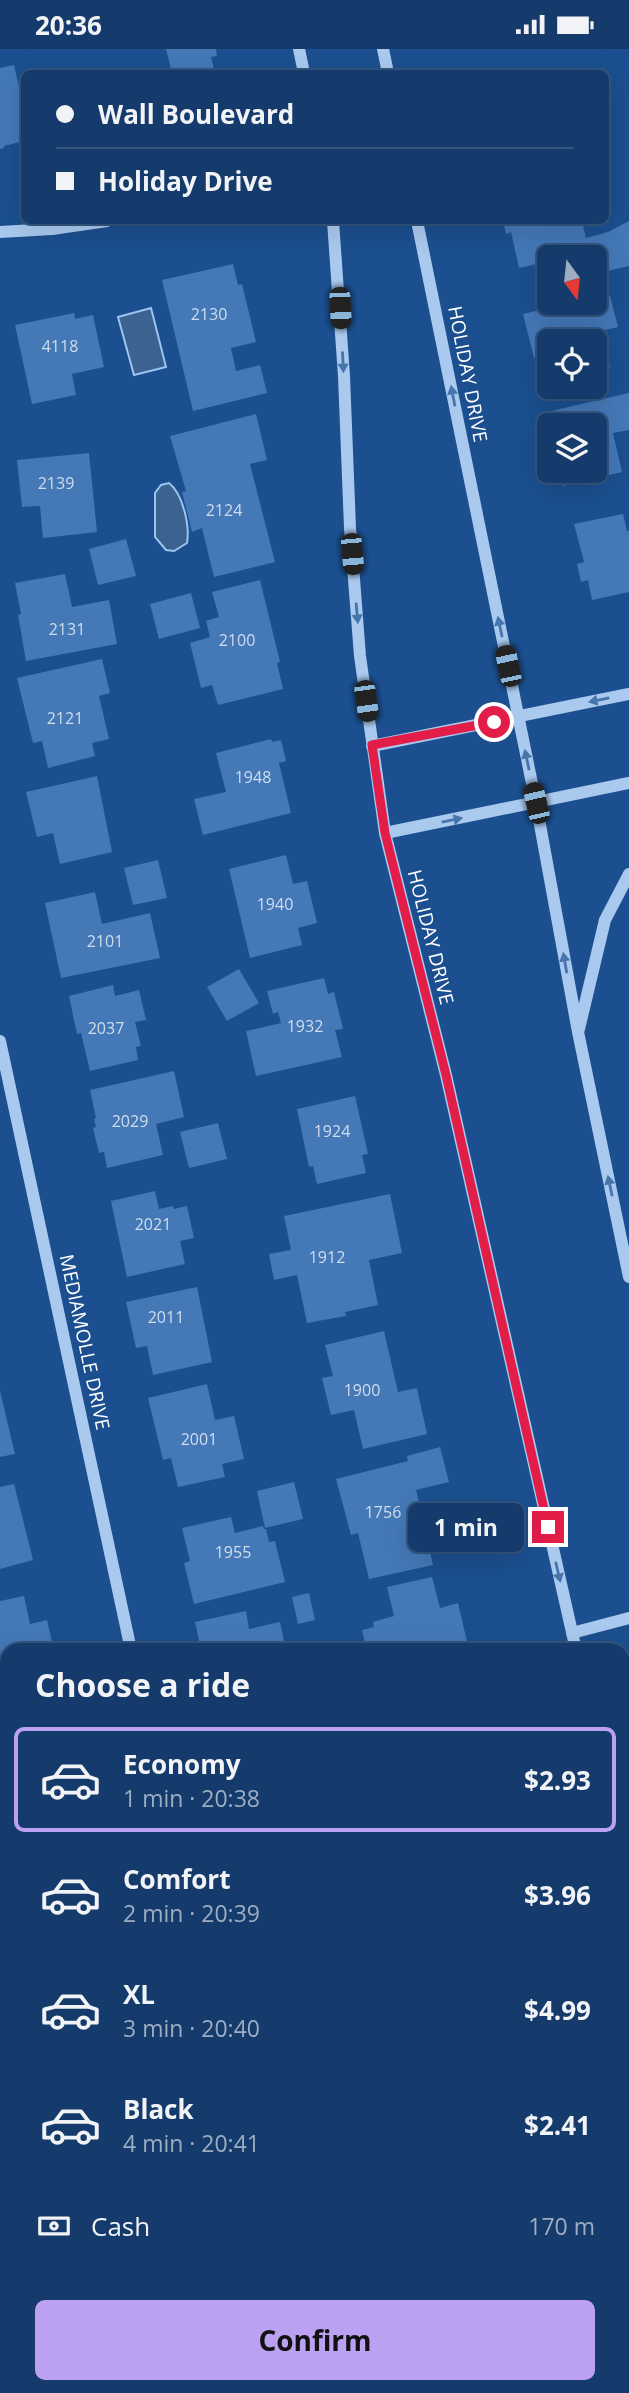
<!DOCTYPE html>
<meta charset="utf-8">
<style>
body{margin:0;font-family:"Open Sans",sans-serif;background:#1d4271;color:#f1f3f6;height:100vh;display:flex;flex-direction:column;font-size:26px;white-space:nowrap}
*{box-sizing:border-box;margin:0}
p{font-size:23px;color:#9dadc1}
.icon{flex:none;width:38px;height:38px;fill:none;stroke:currentColor;stroke-width:2;stroke-linecap:round;stroke-linejoin:round}
.map{position:relative;flex:1;overflow:hidden}
.drawer{position:absolute;left:0px;top:1594px;width:630px;height:751px;display:flex;flex-direction:column;background:#143b6b;border-radius:21px 21px 0 0;box-shadow:0 7px 28px #0002,0 0 0 2px #33557e}
.drawer>*{flex:none}
.banner{position:absolute;left:21px;top:21px;width:588px;height:154px;border-radius:10px;box-shadow:0 7px 28px #0002,0 0 0 2px #33557e;display:grid;align-content:center;height:154px;padding:0 35px;background:#143b6b}
.needle{width:46px;rotate:165deg}
.controls{position:absolute;left:537px;top:196px;display:grid;gap:14px}
.controls a{display:grid;place-items:center;width:70px;height:70px;border-radius:10px;background:#143b6b;box-shadow:0 7px 28px #0002,0 0 0 2px #33557e;font-size:35px}
.end{position:absolute;width:32px;height:32px;margin:-16px;border:9px solid #e11d48;background:#fff;box-shadow:0 0 0 4px #fff}
.from{border-radius:50%}
.bubble{position:absolute;height:49px;border-radius:10px;background:#143b6b;box-shadow:0 7px 28px #0002,0 0 0 2px #33557e;font-size:23px;font-weight:700;line-height:49px;text-align:center}
.car{position:absolute;width:21px;height:42px;margin:-21px -10px;border-radius:9px;box-shadow:0 0 5px 2px #0007;background:linear-gradient(#222 24%,#8ab4d8 0 40%,#222 0 76%,#8ab4d8 0 86%,#222 0)}
.banner b{display:flex;align-items:center;gap:24px;height:66px;font-size:26px}
.banner b+b{border-top:2px solid #33557e}
.banner i{width:18px;height:18px;background:#f1f3f6}
ul{padding:0;list-style:none}
li{display:flex;align-items:center;gap:21px;height:105px;margin:0 14px 10px;padding:0 21px;border:4px solid transparent;border-radius:10px}
li div{flex:1}
li b{display:block;font-size:26px}
li em{font-style:normal;font-weight:700}
li.selected{border-color:#bca0f2}
li>.icon{width:63px;height:63px;stroke-width:1.5}
h2{padding:0 35px;font-size:32px;line-height:84px}
.pay{display:flex;align-items:center;gap:18px;height:77px;padding:0 35px;font-size:26px}
.pay p{margin-inline-start:auto}
.primary-button{display:flex;gap:14px;margin-top:auto;padding:14px 35px}
.primary-button a{flex:1;height:80px;border-radius:10px;background:#bca0f2;color:#111;font-size:28px;font-weight:700;line-height:80px;text-align:center}
.status{display:flex;justify-content:space-between;align-items:center;height:49px;padding:0 35px;background:#143b6b;direction:ltr}
.status svg{height:19px;fill:currentColor}
.map>svg:first-child{display:block}
.water{fill:#3c6290;stroke:#9cc4f0;stroke-width:2}
.building{fill:#4478b7}
.lines{fill:none;stroke-linecap:round;stroke-linejoin:round}
.minor{stroke:#a9c9ee;stroke-width:12}
.major{stroke:#f0f6ff;stroke-width:18}
.oneway{fill:#4674ac}
.route{stroke:#e11d48;stroke-width:9}
.labels{text-anchor:middle;dominant-baseline:central;stroke-width:5;stroke-linejoin:round;paint-order:stroke}
.number-label{font-size:16px;fill:#d0dded}
.street-label{font-size:19px;fill:#fff;stroke:#1b4f8f}
</style>
<div class="status"><b>20:36</b><svg viewBox="0 0 49 12"><path d="M0 12V9h3v3zM5 12V6h3v6zM10 12V3h3v9zM15 12V0h3v12zM26 1h20v11H26zM47 4h2v5h-2z"/></svg></div>
<div class="map">
<svg width="629" height="2344" viewBox="0 0 629 2344">
<rect width="100%" height="100%" fill="#1b4f8f"/>
<!-- water -->
<g class="water">
<path d="M151 259 166 318 134 326 118 268Z"/>
<path d="M169 434C183 445 190 477 187 494L174 502 166 501 155 488V444L161 436Z"/>
</g>
<!-- building -->
<g class="building">
<path d="M166 0H216L217 7 211 8 215 24H172Z"/>
<path d="M14 16 19 37 24 36V92L4 97V99L0 100V19Z"/>
<path d="M503 172H582L586 189 608 183 629 172V217L595 225V208H588L587 203 565 208H550V212L519 219 511 183 506 185Z"/>
<path d="M233 215 238 236 242 235 256 293 231 299 236 322 260 316 267 344 193 362 162 231Z"/>
<path d="M610 247 618 278 601 282 610 319 595 323V292H550V306L534 309 523 265 569 254H595V250Z"/>
<path d="M74 264 75 270 93 266 104 318 72 325 76 346 32 355 15 276Z"/>
<path d="M629 344V381L613 384 622 423 563 437 560 422H595V376H554L551 362Z"/>
<path d="M256 365 267 411 250 415 275 513 214 528 202 479 192 483 182 443 186 442 170 387Z"/>
<path d="M89 404 97 483 43 489 40 457 22 458 17 411Z"/>
<path d="M623 465 627 482H629V543L592 551 588 531 581 533 577 515 584 513 574 475Z"/>
<path d="M126 490 136 527 98 536 89 500Z"/>
<path d="M65 525 72 558 109 551 117 595 26 612 18 566 21 565 15 534Z"/>
<path d="M260 531 280 613 277 614 283 640 218 656 212 636 201 639 190 594 210 588 206 572 219 568 212 543Z"/>
<path d="M191 544 200 579 159 590 150 555Z"/>
<path d="M102 610 110 644 99 647 109 690 92 694 95 707 48 719 42 692 33 694 17 629Z"/>
<path d="M271 690 272 693 281 691 286 712 279 714 291 764 203 786 194 750 226 743 216 704Z"/>
<path d="M97 727 112 803 60 815 53 784 37 788 26 743Z"/>
<path d="M286 806 293 835 307 832 317 874 298 879 302 896 250 909 229 820Z"/>
<path d="M158 811 167 849 133 856 124 819Z"/>
<path d="M95 843 102 875 150 864 160 909 61 929 45 854Z"/>
<path d="M239 920 259 954 227 972 207 938Z"/>
<path d="M324 929 328 945 334 943 343 980 335 981 342 1008 256 1027 246 982 281 974 278 963 273 965 267 942Z"/>
<path d="M113 936 115 947 139 941 146 971 135 973 141 997 136 998 138 1011 90 1022 81 984 77 985 69 947Z"/>
<path d="M174 1022 184 1068 156 1075 163 1106 107 1119 104 1103 99 1104 93 1079 96 1078 94 1070 96 1069 90 1041Z"/>
<path d="M355 1047 368 1105 362 1106 366 1124 317 1135 313 1117 309 1118 297 1060Z"/>
<path d="M218 1074 227 1110 189 1119 180 1083Z"/>
<path d="M155 1142 159 1160 173 1157 174 1160 187 1157 194 1189 180 1192 185 1215 127 1228 111 1152Z"/>
<path d="M390 1145 402 1204 369 1211 378 1256 345 1263 346 1267 307 1274 297 1226 274 1231 269 1205 291 1201 284 1167Z"/>
<path d="M197 1238 212 1313 153 1326 147 1297 136 1299 126 1253Z"/>
<path d="M384 1282 398 1343 417 1339 427 1385 363 1400 354 1361 331 1366 322 1329 333 1327 325 1296Z"/>
<path d="M207 1335 215 1371 234 1367 244 1410 222 1415 225 1428 178 1438 171 1409 163 1411 148 1349Z"/>
<path d="M0 1342 15 1405 0 1408Z"/>
<path d="M440 1398 449 1433 416 1441 433 1516 369 1530 358 1484 351 1486 336 1430 408 1412 407 1407Z"/>
<path d="M294 1433 303 1470 265 1479 257 1442Z"/>
<path d="M14 1435 33 1511 0 1520V1438Z"/>
<path d="M231 1468 235 1484 263 1477 264 1480H266L269 1493 275 1492 285 1533 194 1555 184 1514 190 1512 182 1479Z"/>
<path d="M432 1528 440 1559 458 1554 469 1601H378L377 1596 366 1599 362 1581 374 1578 373 1573 394 1567 387 1538Z"/>
<path d="M309 1544 315 1571 298 1575 292 1548Z"/>
<path d="M24 1547 30 1575 47 1571 54 1601H7V1629L0 1630V1552Z"/>
<path d="M246 1562 249 1580 280 1573 286 1601H201L195 1573Z"/>
<path d="M7 1652V1699L0 1701V1654Z"/>
<rect x="0" y="1917" width="7" height="57"/>
<path d="M0 2121H7L2 2173H0Z"/>
</g>
<g class="lines">
<!-- minor -->
<g class="minor">
<path d="M299 0 304 24"/>
<path d="M383 0 388 24"/>
<path d="M333 172 344 327 350 479 360 607 385 784 446 1026 576 1601"/>
<path d="M417 172 536 754 578 983 629 1228"/>
<path d="M0 183 52 180 107 172"/>
<path d="M372 697 629 645"/>
<path d="M385 784 629 734"/>
<path d="M579 980 605 871 629 825"/>
<path d="M0 992 131 1601"/>
<path d="M572 1584 629 1569"/>
<path d="M623 1831 629 1866"/>
<path d="M0 1845 7 1846"/>
</g>
<!-- major -->
<g class="major">
<path d="M0 2324 7 2325"/>
<path d="M67 2338 95 2344"/>
</g>
</g>
<!-- one-way arrows -->
<defs><path id="oneway-solid" d="M-6-.8H1V-3.2L6.5 0L1 3.2V.8H-6Z" transform="scale(1.75)"/></defs>
<g class="oneway">
<use href="#oneway-solid" transform="translate(343 313) rotate(87)"/>
<use href="#oneway-solid" transform="translate(453 347) rotate(-101)"/>
<use href="#oneway-solid" transform="translate(357 564) rotate(85)"/>
<use href="#oneway-solid" transform="translate(500 578) rotate(-102)"/>
<use href="#oneway-solid" transform="translate(599 651) rotate(169)"/>
<use href="#oneway-solid" transform="translate(527 711) rotate(-102)"/>
<use href="#oneway-solid" transform="translate(452 771) rotate(-11)"/>
<use href="#oneway-solid" transform="translate(565 914) rotate(-100)"/>
<use href="#oneway-solid" transform="translate(610 1137) rotate(-102)"/>
<use href="#oneway-solid" transform="translate(558 1523) rotate(77)"/>
</g>
<g class="lines">
<!-- route -->
<path class="route" d="M494 673 372 696 385 784 446 1026 548 1478"/>
</g>
<g class="labels">
<!-- number labels -->
<g class="number-label">
<text x="209" y="265">2130</text>
<text x="60" y="297">4118</text>
<text x="56" y="434">2139</text>
<text x="224" y="461">2124</text>
<text x="67" y="580">2131</text>
<text x="237" y="591">2100</text>
<text x="65" y="669">2121</text>
<text x="253" y="728">1948</text>
<text x="275" y="855">1940</text>
<text x="105" y="892">2101</text>
<text x="305" y="977">1932</text>
<text x="106" y="979">2037</text>
<text x="130" y="1072">2029</text>
<text x="332" y="1082">1924</text>
<text x="153" y="1175">2021</text>
<text x="327" y="1208">1912</text>
<text x="166" y="1268">2011</text>
<text x="362" y="1341">1900</text>
<text x="199" y="1390">2001</text>
<text x="383" y="1463">1756</text>
<text x="233" y="1503">1955</text>
</g>
<!-- street labels -->
<g class="street-label">
<text transform="translate(468 325) rotate(79)">HOLIDAY DRIVE</text>
<text transform="translate(431 888) rotate(76)">HOLIDAY DRIVE</text>
<text transform="translate(85 1293) rotate(78)">MEDIAMOLLE DRIVE</text>
</g>
</g>
</svg>
<div class="controls">
<a><svg class="needle" viewBox="-14 -14 28 28"><path d="M0-13l5 13h-10z" fill="#e53935"/><path d="M0 13l5-13h-10z" fill="#9dadc1"/></svg></a>
<a><svg class="icon" aria-label="locate" viewBox="0 0 24 24"><circle cx="12" cy="12" r="6"/><path d="M12 2v4M12 18v4M2 12h4M18 12h4"/></svg></a>
<a><svg class="icon" aria-label="layers" viewBox="0 0 24 24"><path d="M12 4l9 5-9 5-9-5zM3 14l9 5 9-5"/></svg></a>
</div>
<i class="end from" style="left:494px;top:673px"></i>
<i class="end" style="left:548px;top:1478px"></i>
<div class="bubble" style="left:408px;top:1454px;width:116px">1 min</div>
<i class="car" style="left:340px;top:259px;rotate:177deg"></i>
<i class="car" style="left:352px;top:505px;rotate:175deg"></i>
<i class="car" style="left:508px;top:617px;rotate:348deg"></i>
<i class="car" style="left:366px;top:652px;rotate:172deg"></i>
<i class="car" style="left:536px;top:754px;rotate:347deg"></i>
<div class="banner">
<b><i class="from"></i>Wall Boulevard</b>
<b><i></i>Holiday Drive</b>
</div>
<section class="drawer">
<h2>Choose a ride</h2>
<ul>
<li class="selected"><svg class="icon" aria-label="car" viewBox="0 0 24 24"><path d="M5 17H2v-5l4-1 3-4h7l3 4 3 1v5h-3M9 17h6M6 11h13"/><circle cx="7" cy="17" r="2"/><circle cx="17" cy="17" r="2"/></svg><div><b>Economy</b><p>1 min · 20:38</p></div><em>$2.93</em></li>
<li><svg class="icon" aria-label="car" viewBox="0 0 24 24"><path d="M5 17H2v-5l4-1 3-4h7l3 4 3 1v5h-3M9 17h6M6 11h13"/><circle cx="7" cy="17" r="2"/><circle cx="17" cy="17" r="2"/></svg><div><b>Comfort</b><p>2 min · 20:39</p></div><em>$3.96</em></li>
<li><svg class="icon" aria-label="car" viewBox="0 0 24 24"><path d="M5 17H2v-5l4-1 3-4h7l3 4 3 1v5h-3M9 17h6M6 11h13"/><circle cx="7" cy="17" r="2"/><circle cx="17" cy="17" r="2"/></svg><div><b>XL</b><p>3 min · 20:40</p></div><em>$4.99</em></li>
<li><svg class="icon" aria-label="car" viewBox="0 0 24 24"><path d="M5 17H2v-5l4-1 3-4h7l3 4 3 1v5h-3M9 17h6M6 11h13"/><circle cx="7" cy="17" r="2"/><circle cx="17" cy="17" r="2"/></svg><div><b>Black</b><p>4 min · 20:41</p></div><em>$2.41</em></li>
</ul>
<div class="pay"><svg class="icon" aria-label="cash" viewBox="0 0 24 24"><path d="M3 7h18v10H3z"/><circle cx="12" cy="12" r="2"/></svg>Cash<p>170 m</p></div>
<div class="primary-button"><a>Confirm</a></div>
</section>
</div>
